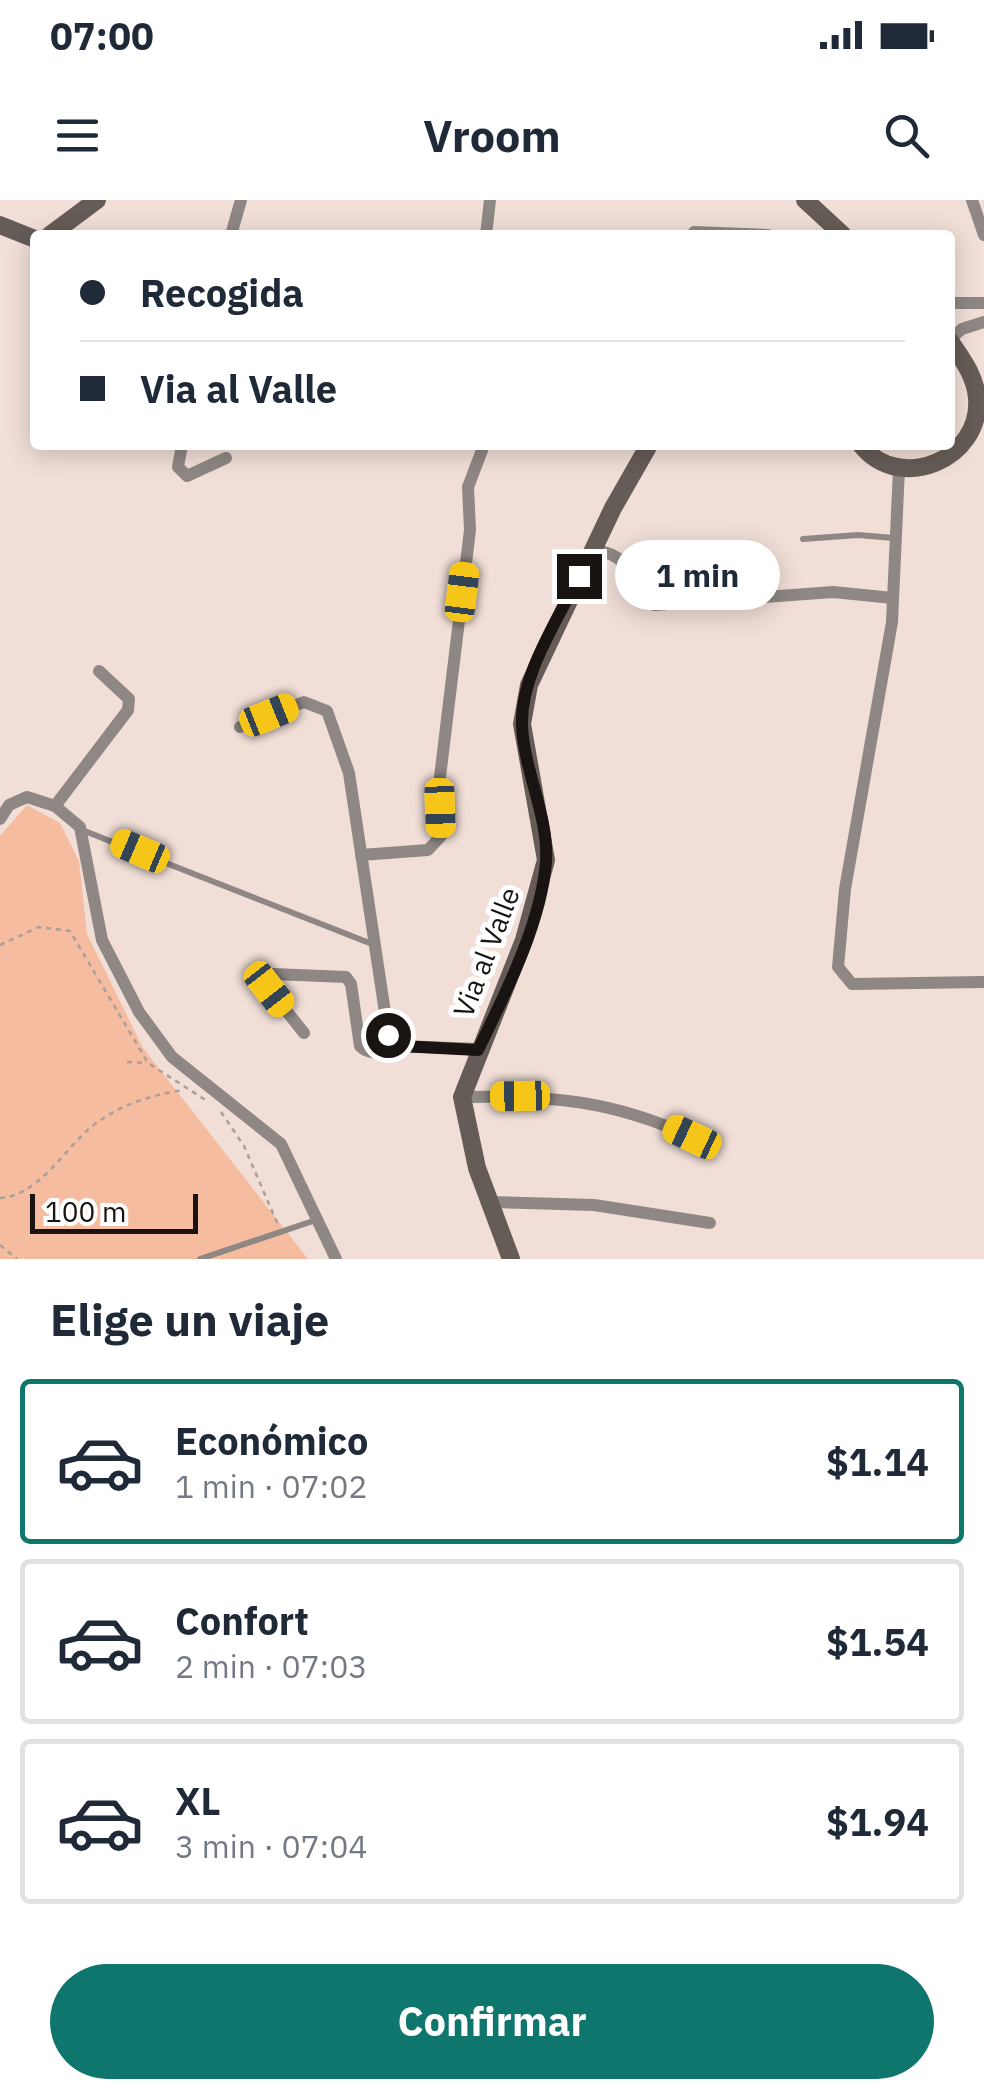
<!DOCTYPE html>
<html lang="es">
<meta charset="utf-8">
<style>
body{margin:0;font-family:"IBM Plex Sans",sans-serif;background:#f6f6f7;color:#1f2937;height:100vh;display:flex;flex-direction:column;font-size:38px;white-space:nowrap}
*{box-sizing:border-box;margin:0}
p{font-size:32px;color:#747a83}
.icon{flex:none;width:55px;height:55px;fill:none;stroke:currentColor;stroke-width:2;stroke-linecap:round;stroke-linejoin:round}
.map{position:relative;height:1059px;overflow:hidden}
.sheet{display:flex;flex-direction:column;background:#fff;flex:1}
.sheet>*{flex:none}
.top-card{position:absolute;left:30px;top:30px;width:925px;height:220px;border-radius:10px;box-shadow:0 5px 25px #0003;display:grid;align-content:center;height:220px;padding:0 50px;background:#fff}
.scale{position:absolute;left:30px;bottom:25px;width:168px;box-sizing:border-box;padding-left:10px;border:5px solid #191411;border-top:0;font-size:28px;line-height:35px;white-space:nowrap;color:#191411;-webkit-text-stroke:8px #fff;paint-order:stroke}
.end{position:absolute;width:45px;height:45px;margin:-22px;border:12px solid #191411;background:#fff;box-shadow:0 0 0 5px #fff}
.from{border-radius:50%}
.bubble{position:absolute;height:70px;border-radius:35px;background:#fff;box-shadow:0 5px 25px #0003;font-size:32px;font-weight:700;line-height:70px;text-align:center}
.car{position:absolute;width:30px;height:60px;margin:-30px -15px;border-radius:12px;box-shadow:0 0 8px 2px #0007;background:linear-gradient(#f5c518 24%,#345 0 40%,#f5c518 0 76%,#345 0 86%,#f5c518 0)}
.top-card b{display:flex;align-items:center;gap:35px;height:95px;font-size:38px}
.top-card b+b{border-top:2px solid #e0e1e3}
.top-card i{width:25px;height:25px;background:#1f2937}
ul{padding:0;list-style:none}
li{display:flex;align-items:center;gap:30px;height:165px;margin:0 20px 15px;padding:0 30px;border:5px solid #e0e1e3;border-radius:10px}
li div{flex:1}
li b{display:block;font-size:38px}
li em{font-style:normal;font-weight:700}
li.selected{border-color:#0f766e}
li>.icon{width:90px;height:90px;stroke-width:1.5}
h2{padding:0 50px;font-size:45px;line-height:120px}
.button{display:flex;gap:20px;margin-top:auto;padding:20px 50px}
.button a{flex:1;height:115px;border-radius:60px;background:#0f766e;color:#fff;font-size:40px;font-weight:700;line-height:115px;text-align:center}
.status{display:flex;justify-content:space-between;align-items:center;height:70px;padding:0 50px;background:#fff;direction:ltr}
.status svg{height:28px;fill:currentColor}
header{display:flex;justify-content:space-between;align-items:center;height:130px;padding:0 50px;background:#fff;font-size:45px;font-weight:700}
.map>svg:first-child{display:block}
.green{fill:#f5bc9f}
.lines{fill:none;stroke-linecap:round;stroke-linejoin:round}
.path{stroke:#ac9e98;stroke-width:2.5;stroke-dasharray:5 5;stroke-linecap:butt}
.lane{stroke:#8e8784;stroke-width:6}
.street{stroke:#8e8784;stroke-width:12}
.secondary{stroke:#665c57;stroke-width:18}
.route{stroke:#191411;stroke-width:12}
.labels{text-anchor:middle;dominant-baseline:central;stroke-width:10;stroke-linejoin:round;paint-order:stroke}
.street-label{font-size:28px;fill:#191411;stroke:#fff}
</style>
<div class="status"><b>07:00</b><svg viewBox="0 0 49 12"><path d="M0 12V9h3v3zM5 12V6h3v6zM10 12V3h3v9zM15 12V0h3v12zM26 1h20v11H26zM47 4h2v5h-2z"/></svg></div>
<header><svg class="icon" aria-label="menu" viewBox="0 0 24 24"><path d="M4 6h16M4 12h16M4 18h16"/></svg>Vroom<svg class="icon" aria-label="search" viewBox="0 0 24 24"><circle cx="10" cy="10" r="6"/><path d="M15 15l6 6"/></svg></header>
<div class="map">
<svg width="984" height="1059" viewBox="0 0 984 1059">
<rect width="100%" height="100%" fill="#f1dfd7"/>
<!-- green -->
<path class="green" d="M27 605 60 623 79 661 87 734 143 848 308 1059H0V636Z"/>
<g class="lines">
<!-- path -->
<g class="path">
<path d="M0 745 39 727 70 731 148 863 207 901"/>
<path d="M127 862 147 863"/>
<path d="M221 912 244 946 278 1025"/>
<path d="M0 998C38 996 63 951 90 928 118 905 148 896 183 890"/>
<path d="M0 1045 17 1059"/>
</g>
<!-- lane -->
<g class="lane">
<path d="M803 339 858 335 894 338"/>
<path d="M82 630 372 744"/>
<path d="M200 1059 316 1020"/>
</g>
<!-- street -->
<g class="street">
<path d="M972 0 984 35"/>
<path d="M694 32 768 35"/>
<path d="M231 35 241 0"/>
<path d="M486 35 490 0"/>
<path d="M950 103H984"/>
<path d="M950 139 962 129 984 122"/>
<path d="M182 245 178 267 187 276 226 258"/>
<path d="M899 269 892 422 845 689 838 767 852 784 984 782"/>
<path d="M592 349C649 359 618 394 655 405L833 392 893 398"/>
<path d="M240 527 304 502 327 511 349 573 389 839 400 846 478 849"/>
<path d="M55 606 128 510 129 499 99 471"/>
<path d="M0 619 9 605 27 597 55 606 80 627 102 740 139 812 172 857 281 944 336 1059"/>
<path d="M361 655 428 650 441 636 439 585 470 330 468 287 484 245"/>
<path d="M304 833 269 789 273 774 346 777 351 784 360 846C371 857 385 852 395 844"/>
<path d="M462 897C548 895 612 900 692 937"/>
<path d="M489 1002 594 1005 710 1023"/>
</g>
<!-- secondary -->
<g class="secondary">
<path d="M805 0 843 35"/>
<path d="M0 25 35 39"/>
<path d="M50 35 97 0"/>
<path d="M861 245C900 294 982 259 977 198 975 175 962 159 950 141"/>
<path d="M511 1059 477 968 462 897 524 740 546 660 522 524 529 485 613 308 649 245"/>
</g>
</g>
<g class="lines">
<!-- route -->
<path class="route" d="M388 835 400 846 478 850C505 794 541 724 546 662 549 617 524 571 522 526 520 475 558 420 579 376"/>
</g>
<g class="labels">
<!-- street labels -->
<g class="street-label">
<text transform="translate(486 752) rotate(-69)">Via al Valle</text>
</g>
</g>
</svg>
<div class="scale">100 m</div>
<i class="end from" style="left:388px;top:835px"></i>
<i class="end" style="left:579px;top:376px"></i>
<div class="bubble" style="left:615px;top:340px;width:165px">1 min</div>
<i class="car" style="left:462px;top:392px;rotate:7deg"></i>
<i class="car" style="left:269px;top:515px;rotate:68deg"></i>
<i class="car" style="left:440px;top:608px;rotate:178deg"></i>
<i class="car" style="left:140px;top:651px;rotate:293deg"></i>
<i class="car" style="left:269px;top:789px;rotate:142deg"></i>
<i class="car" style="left:520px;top:896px;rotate:269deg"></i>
<i class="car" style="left:692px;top:937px;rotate:295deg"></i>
<div class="top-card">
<b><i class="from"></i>Recogida</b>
<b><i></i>Via al Valle</b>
</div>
</div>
<section class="sheet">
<h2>Elige un viaje</h2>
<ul>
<li class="selected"><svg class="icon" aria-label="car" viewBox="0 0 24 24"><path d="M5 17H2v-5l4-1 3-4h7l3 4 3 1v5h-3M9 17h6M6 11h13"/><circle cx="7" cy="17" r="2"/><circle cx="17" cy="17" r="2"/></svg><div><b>Económico</b><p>1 min · 07:02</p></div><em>$1.14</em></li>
<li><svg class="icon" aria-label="car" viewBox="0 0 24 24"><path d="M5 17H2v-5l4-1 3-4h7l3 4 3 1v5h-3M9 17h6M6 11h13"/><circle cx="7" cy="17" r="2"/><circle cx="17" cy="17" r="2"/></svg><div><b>Confort</b><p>2 min · 07:03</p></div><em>$1.54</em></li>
<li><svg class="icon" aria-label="car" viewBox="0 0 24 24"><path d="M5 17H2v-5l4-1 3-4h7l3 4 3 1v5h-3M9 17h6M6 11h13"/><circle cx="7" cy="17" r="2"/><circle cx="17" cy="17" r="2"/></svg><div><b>XL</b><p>3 min · 07:04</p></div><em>$1.94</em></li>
</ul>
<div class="button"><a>Confirmar</a></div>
</section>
